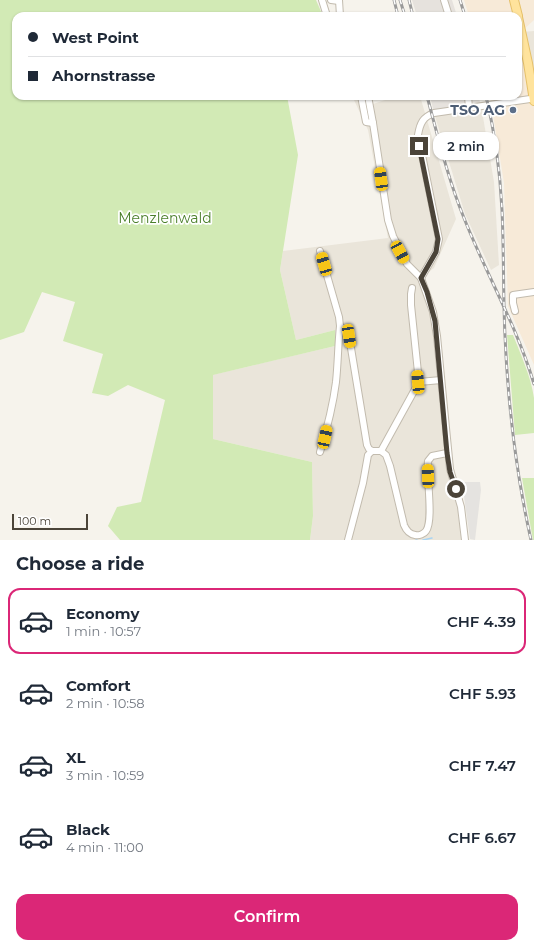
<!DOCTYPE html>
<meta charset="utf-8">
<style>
body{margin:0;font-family:Montserrat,sans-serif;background:#f6f6f7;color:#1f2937;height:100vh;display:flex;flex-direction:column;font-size:15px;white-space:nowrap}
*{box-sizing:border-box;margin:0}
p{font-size:13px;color:#747a83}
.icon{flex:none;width:22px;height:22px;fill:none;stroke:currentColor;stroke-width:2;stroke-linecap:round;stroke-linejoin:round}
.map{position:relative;height:540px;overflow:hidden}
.drawer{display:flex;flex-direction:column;background:#fff;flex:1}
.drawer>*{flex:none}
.guide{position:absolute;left:12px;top:12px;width:510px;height:88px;border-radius:12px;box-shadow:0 1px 3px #0004;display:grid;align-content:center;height:88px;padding:0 16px;background:#fff}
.scale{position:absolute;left:12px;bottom:10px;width:76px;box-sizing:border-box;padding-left:4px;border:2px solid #4b4439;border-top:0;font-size:11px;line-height:14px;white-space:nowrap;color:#4b4439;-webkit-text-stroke:3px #fff;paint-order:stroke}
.end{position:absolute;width:18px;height:18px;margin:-9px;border:5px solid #4b4439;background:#fff;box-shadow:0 0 0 2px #fff}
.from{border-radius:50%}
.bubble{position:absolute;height:28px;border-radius:12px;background:#fff;box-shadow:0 1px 3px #0004;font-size:13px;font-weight:600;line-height:28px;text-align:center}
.car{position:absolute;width:12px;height:24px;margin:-12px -6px;border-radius:5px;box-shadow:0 0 3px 1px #0007;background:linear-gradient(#f5c518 24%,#345 0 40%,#f5c518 0 76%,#345 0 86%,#f5c518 0)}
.guide b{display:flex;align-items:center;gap:14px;height:38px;font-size:15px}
.guide b+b{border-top:1px solid #e0e1e3}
.guide i{width:10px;height:10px;background:#1f2937}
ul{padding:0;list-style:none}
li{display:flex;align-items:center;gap:12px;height:66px;margin:0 8px 6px;padding:0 8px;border:2px solid transparent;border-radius:12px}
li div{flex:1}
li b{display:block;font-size:15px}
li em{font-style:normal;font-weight:600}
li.on{border-color:#db2777}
li>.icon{width:36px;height:36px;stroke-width:1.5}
h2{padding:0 16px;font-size:18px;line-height:48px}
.action{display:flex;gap:8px;margin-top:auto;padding:8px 16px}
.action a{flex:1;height:46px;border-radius:12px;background:#db2777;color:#fff;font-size:16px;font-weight:600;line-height:46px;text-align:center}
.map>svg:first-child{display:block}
.residential{fill:#eae5da}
.commercial{fill:#f7ead8}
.industrial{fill:#e6e2dd}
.green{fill:#d2eab5}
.parking{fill:#e5e3e0}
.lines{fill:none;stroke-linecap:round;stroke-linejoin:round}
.stream{stroke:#a9d4f2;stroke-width:1.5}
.minor-casing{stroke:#c2bbae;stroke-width:8}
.major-casing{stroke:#e6c16a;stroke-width:10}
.minor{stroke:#fff;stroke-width:6}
.major{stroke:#ffe39c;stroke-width:8}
.rail-casing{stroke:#9a9a9a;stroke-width:3}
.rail{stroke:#fff;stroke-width:1.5;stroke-dasharray:4.5;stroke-linecap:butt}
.route{stroke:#4b4439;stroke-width:5}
.service-dot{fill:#5c6f8a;stroke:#fff;stroke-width:1.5}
.labels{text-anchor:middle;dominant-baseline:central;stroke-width:3.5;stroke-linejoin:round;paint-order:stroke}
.service-label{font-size:14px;font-weight:bold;fill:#4e5e75;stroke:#fff;text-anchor:end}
.park-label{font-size:14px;fill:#4a7f2a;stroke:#fff}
</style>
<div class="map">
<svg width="534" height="540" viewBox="0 0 534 540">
<rect width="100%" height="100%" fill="#f6f3ec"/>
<!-- residential -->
<g class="residential">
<path d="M534 31V101L521 32Z"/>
<path d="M330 96H369L373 104 397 96H420L456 219 434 268 421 278 433 312 447 453 458 496 465 540H310L313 516 312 462 213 439 212 375 335 346V330L296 340 280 270 283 251 388 238 368 130 354 100 331 98Z"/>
<path d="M481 105 494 182 499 265 491 270 465 214 434 113Z"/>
</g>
<!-- commercial -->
<path class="commercial" d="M464 0H534V20L521 32 534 101V365L508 306 504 183 490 96H518V16H469Z"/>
<!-- industrial -->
<g class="industrial">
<path d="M412 0H452L457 16H417Z"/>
<path d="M430 96H478L481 105 434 113Z"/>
</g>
<!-- green -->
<g class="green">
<path d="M0 0H316L323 16H16V96H287L298 155 280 270 296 340 335 330V346L213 375V439L312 462 313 516 310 540H120L108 526 117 507 141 502 165 400 128 385 108 396 92 393 103 354 63 341 75 302 42 292 24 332 0 340Z"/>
<path d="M507 335H513C521 355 531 377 534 398 534 409 534 421 534 433L515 435Z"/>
<path d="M522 478H534V540H533Z"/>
</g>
<!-- parking -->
<path class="parking" d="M462 482H480L481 490 475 540 470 539Z"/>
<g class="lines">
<!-- stream -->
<g class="stream">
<path d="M416 540H417"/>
<path d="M423 540 432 538"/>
</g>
<defs>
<g id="minor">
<path d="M322 0 327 16"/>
<path d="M331 0 339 1"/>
<path d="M339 0 340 16"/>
<path d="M444 0 449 16"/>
<path d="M361 96 366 122 373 123"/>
<path d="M368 96 373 123 388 220 393 236 407 264 421 278 433 312 437 336 450 469 461 507 465 540"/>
<path d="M468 96 469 108"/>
<path d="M320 251 339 317 340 326 349 336 367 445 369 449 372 451H381L386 455 390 466 404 525C406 530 409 534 415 535 419 536 424 534 426 531 434 520 426 476 428 461L432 456 447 453"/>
<path d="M421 278 436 252 439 239 418 135C420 123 423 117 434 113L530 99 534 97"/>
<path d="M515 311 513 303V295L534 292"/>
<path d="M419 382 441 380"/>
<path d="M381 451 419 382 411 305V294L412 288"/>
<path d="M320 452C327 429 333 405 336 382 338 363 338 344 340 326"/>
<path d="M348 540 363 483 368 455 372 451"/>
</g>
<g id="major">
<path d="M514 0 518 16"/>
<path d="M518 17 528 63 534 101"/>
</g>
</defs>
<!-- minor casing -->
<use href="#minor" class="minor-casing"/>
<!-- major casing -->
<use href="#major" class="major-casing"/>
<!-- minor -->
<use href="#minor" class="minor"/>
<!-- major -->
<use href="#major" class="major"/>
<defs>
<g id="rail">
<path d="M394 0 398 16"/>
<path d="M400 0 405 16"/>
<path d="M409 0 413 16"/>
<path d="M460 0 465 16"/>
<path d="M427 96C438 137 448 179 464 218 486 274 517 326 534 384"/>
<path d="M486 96C495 133 500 171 502 210 504 252 503 294 505 336 508 405 516 473 531 540"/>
</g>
</defs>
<!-- rail casing -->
<use href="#rail" class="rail-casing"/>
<!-- rail -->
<use href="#rail" class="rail"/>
</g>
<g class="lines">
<!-- route -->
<path class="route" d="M419 146 438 239 436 252 421 278 427 292 435 321 447 453 450 472 456 489"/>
</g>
<!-- markers -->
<circle class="service-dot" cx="513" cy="110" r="4"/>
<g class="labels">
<!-- service labels -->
<g class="service-label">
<text x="505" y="110">TSO AG</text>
</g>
<!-- park labels -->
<g class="park-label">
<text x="165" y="218">Menzlenwald</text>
</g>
</g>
</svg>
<div class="scale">100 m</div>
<i class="end from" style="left:456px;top:489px"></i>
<i class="end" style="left:419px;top:146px"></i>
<div class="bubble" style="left:433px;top:132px;width:66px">2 min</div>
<i class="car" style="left:381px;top:179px;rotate:352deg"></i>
<i class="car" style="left:400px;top:252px;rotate:151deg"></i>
<i class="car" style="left:324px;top:264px;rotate:344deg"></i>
<i class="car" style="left:349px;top:336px;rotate:171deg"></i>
<i class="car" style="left:418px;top:382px;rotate:355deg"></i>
<i class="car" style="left:325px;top:437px;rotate:12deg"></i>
<i class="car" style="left:428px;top:476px;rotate:358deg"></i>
<div class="guide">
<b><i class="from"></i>West Point</b>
<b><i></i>Ahornstrasse</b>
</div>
</div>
<section class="drawer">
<h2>Choose a ride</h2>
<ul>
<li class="on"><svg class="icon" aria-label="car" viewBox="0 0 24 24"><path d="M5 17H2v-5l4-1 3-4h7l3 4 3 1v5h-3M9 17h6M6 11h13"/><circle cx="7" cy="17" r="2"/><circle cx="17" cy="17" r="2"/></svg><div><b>Economy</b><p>1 min · 10:57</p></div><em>CHF 4.39</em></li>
<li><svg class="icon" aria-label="car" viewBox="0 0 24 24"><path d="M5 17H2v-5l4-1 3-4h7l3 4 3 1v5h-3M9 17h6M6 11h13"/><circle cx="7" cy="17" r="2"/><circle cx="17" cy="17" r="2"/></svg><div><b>Comfort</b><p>2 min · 10:58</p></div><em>CHF 5.93</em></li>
<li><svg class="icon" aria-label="car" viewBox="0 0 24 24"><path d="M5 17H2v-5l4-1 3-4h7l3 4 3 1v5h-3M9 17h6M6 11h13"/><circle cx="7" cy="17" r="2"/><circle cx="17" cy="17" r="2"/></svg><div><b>XL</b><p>3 min · 10:59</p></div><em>CHF 7.47</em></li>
<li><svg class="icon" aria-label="car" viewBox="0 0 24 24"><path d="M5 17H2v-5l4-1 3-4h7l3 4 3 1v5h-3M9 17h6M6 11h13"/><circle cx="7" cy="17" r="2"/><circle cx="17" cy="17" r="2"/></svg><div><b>Black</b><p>4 min · 11:00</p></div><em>CHF 6.67</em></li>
</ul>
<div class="action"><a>Confirm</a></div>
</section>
